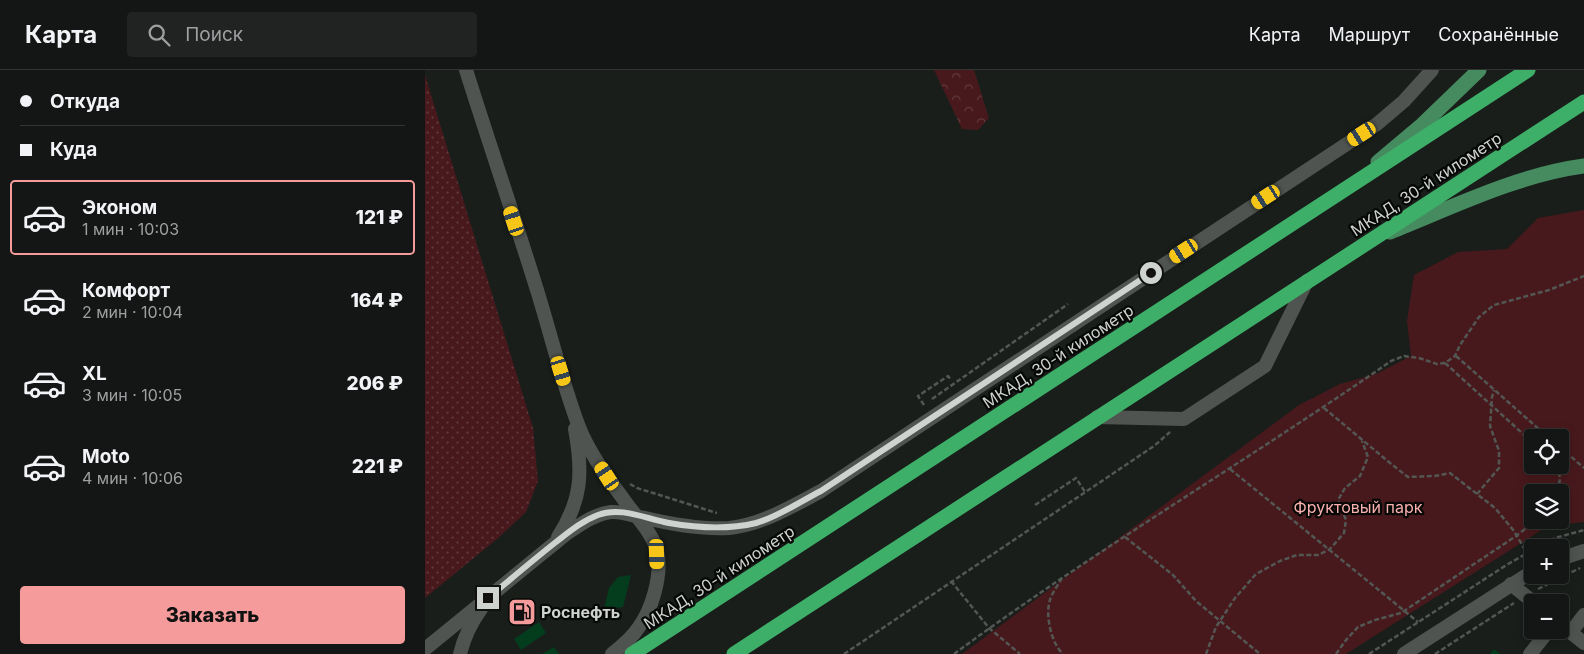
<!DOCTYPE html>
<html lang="ru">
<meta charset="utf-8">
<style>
body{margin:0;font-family:Inter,sans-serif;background:#202322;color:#f1f3f6;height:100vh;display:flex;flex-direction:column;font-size:19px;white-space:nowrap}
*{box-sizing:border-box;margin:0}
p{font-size:16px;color:#9d9fa0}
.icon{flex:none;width:28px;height:28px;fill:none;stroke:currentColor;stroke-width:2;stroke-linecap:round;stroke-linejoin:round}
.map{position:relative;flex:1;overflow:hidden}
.details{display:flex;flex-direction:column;background:#131614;width:425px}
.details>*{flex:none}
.hud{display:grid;align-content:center;height:110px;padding:0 20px;background:#131614}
.controls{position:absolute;left:1099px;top:359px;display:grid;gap:10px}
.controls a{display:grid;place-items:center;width:45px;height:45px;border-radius:5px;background:#131614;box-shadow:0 2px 12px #0003,0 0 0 1px #323534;font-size:25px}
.end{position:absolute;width:22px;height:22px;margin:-11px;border:6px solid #cfd3d0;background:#111;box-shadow:0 0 0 2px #111}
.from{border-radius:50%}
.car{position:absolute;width:15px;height:30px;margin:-15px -8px;border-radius:6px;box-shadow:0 0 4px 1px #0007;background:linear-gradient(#f5c518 24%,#345 0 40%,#f5c518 0 76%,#345 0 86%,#f5c518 0)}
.hud b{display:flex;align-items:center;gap:18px;height:48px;font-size:19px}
.hud b+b{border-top:1px solid #323534}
.hud i{width:12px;height:12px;background:#f1f3f6}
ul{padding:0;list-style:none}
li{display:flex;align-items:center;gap:15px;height:75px;margin:0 10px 8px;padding:0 10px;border:2px solid transparent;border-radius:5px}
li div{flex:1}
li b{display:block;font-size:19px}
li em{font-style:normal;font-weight:800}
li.selected{border-color:#f59b9b}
li>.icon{width:45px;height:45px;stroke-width:1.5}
.button{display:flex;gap:10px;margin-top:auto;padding:10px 20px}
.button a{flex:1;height:58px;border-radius:5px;background:#f59b9b;color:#111;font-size:20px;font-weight:800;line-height:58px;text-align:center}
header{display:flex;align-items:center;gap:30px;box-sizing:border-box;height:70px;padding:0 25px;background:#131614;border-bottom:1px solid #323534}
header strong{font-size:24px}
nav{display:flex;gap:28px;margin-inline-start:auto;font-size:18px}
.search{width:350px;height:45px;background:#202322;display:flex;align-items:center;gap:12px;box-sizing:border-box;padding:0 18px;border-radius:5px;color:#9d9fa0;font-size:19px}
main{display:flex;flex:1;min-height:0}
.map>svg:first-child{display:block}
.green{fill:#48191c;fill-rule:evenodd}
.forest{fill:url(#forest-crowns)}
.garden{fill:url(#garden-dots)}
.building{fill:#043d1d}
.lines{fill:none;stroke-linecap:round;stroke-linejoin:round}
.path{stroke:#535754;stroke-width:2.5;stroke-dasharray:5 2.5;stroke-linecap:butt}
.minor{stroke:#4f5450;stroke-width:14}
.major{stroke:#458b5f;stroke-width:15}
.highway{stroke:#3eaf69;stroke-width:15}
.route{stroke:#cfd3d0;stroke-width:6}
.labels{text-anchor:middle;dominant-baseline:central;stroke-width:4.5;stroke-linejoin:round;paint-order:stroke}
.street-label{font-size:16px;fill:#cfd3d0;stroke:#060806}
.park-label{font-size:16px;fill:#f9afae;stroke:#060806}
.poi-label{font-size:16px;font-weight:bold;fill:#cfd3d0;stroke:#060806;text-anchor:start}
</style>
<header>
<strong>Карта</strong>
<div class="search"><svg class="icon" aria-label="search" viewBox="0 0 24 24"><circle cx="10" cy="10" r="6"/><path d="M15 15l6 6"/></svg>Поиск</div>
<nav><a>Карта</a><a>Маршрут</a><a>Сохранённые</a></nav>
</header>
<main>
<section class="details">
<div class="hud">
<b><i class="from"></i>Откуда</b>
<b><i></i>Куда</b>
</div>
<ul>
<li class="selected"><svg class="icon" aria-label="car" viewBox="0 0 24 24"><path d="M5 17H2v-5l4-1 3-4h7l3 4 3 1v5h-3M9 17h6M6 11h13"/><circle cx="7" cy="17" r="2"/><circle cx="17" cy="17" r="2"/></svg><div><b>Эконом</b><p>1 мин · 10:03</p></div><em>121 ₽</em></li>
<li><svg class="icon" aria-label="car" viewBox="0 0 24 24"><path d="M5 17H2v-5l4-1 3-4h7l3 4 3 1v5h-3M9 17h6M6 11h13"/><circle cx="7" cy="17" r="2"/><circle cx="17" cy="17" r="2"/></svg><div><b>Комфорт</b><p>2 мин · 10:04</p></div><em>164 ₽</em></li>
<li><svg class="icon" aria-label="car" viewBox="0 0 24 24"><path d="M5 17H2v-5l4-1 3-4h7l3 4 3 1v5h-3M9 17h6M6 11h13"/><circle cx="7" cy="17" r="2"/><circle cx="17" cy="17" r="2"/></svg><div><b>XL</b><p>3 мин · 10:05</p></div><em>206 ₽</em></li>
<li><svg class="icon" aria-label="car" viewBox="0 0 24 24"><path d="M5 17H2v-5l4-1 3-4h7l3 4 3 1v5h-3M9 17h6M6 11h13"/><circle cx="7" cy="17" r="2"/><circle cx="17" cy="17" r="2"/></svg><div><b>Moto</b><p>4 мин · 10:06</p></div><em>221 ₽</em></li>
</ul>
<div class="button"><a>Заказать</a></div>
</section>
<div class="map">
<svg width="1159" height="584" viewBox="0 0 1159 584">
<defs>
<pattern id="forest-crowns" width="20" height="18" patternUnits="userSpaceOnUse" patternTransform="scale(1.25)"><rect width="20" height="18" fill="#48191c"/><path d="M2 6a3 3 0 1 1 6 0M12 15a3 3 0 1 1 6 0" fill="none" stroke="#613a3c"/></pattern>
<pattern id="garden-dots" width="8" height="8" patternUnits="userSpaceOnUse" patternTransform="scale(1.25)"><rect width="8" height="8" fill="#48191c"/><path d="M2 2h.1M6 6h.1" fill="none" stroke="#613a3c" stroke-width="1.8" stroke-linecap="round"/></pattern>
</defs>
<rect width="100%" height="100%" fill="#191e1b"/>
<!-- green -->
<path class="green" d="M1159 140V452L1123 456 921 584H537L874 335 915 314 951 304 986 286 982 251 989 205 1033 182 1082 179 1113 148ZM1108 368H1135V395H1108ZM1108 422H1135V450H1108Z"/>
<!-- forest -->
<path class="forest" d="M509 0H549L564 48 553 60 537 59Z"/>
<!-- garden -->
<path class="garden" d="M0 5 108 358 113 411 101 442 72 469 0 528Z"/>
<!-- building -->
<g class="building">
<path d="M206 505 198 537 179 539 184 518 193 507Z"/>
<path d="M114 552 121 563 96 580 89 569Z"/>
<path d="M129 577 134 584H117Z"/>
<path d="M1069 579 1075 584H1065Z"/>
</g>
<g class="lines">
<!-- path -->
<g class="path">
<path d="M1031 286 1124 368"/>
<path d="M1020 293 1108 373"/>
<path d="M507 329 643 234"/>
<path d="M499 335 493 326 523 306 526 310"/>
<path d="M899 338 965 393 983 407 1010 406 1025 403 1070 438 1089 461 1102 483"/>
<path d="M1135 377 1159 398"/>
<path d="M1131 395C1136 405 1136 412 1131 422"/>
<path d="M805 399 993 552"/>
<path d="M205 414 212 418 292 443"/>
<path d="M1052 424 1074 398V381L1065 356 1067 327 1069 320"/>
<path d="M610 435 651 408 660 422"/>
<path d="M700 467 748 505 771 531 835 584"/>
<path d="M1112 478 1130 468 1159 460"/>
<path d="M637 508C633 515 627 523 625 530 620 545 626 573 638 584"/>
<path d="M526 511 564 558 595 584"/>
<path d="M1113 519 1155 498"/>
<path d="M419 584 729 376 745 362"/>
<path d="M529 584C670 480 822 391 966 291L979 286 994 288 1012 294 1020 293 1030 286 1035 275 1054 247 1069 235 1124 220 1159 206"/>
<path d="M781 584 791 557 810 528 831 504 855 491 872 485H893L905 479 919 463 921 450 913 430 920 418 935 406 943 387 937 371"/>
<path d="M911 584 921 570 933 557 950 550 976 543 1091 466 1112 450"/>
<path d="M944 584 1083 494 1108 480"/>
<path d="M1010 584 1089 533"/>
</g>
<!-- minor -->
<g class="minor">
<path d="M41 0C64 73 89 146 112 220 126 265 137 312 154 357 165 385 184 409 202 434 213 449 230 466 233 485 236 508 227 539 214 557 207 568 197 576 187 584"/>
<path d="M672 347 759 349 840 296 882 211"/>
<path d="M133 467C157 430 158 402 150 359"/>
<path d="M1135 489 1159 481"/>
<path d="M1086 514 1108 532"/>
<path d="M1135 554 1159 573"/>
<path d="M1146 562 1159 545"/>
<path d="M0 579 141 464C155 455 169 444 186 442 197 441 208 446 220 448 246 454 276 460 304 458 338 454 366 437 396 421L952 54 979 31 1007 0"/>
<path d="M35 584C39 567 46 553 56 539"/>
<path d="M979 584 1108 501"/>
<path d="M1105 584 1124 560"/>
</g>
<!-- major -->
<g class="major">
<path d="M953 92 997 55 1054 0"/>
<path d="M965 162C1028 137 1092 105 1159 96"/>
</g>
<!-- highway -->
<g class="highway">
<path d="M207 584 1103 0"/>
<path d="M309 584 1159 32"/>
</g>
</g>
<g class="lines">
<!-- route -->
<path class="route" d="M63 528C86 509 108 490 131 472 144 462 157 451 173 445 196 436 221 449 244 453 273 458 302 460 331 453 353 447 376 431 396 421L726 203"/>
</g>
<!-- icons -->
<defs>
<symbol id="fuel-square" viewBox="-11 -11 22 22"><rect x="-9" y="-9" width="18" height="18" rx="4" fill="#f59b9b" stroke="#060806"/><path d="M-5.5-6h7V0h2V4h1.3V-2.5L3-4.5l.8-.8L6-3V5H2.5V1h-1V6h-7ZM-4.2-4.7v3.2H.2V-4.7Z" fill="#111"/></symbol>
</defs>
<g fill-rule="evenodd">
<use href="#fuel-square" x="81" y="526" width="32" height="32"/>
</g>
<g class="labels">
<!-- street labels -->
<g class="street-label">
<text transform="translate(1001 114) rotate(-33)">МКАД, 30-й километр</text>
<text transform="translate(633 286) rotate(-33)">МКАД, 30-й километр</text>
<text transform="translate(294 507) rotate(-33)">МКАД, 30-й километр</text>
</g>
<!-- park labels -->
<g class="park-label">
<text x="933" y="437">Фруктовый парк</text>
</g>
<!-- poi labels -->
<g class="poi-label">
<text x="116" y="542">Роснефть</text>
</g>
</g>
</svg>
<div class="controls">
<a><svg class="icon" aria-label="locate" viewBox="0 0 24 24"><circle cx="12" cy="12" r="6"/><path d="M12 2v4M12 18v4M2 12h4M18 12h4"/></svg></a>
<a><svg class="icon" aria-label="layers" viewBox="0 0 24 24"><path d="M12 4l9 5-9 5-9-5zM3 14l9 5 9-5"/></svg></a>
<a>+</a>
<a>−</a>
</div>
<i class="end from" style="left:726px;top:203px"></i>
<i class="end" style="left:63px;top:528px"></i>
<i class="car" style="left:937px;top:64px;rotate:237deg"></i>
<i class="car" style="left:841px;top:127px;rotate:237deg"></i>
<i class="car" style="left:89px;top:151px;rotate:342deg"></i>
<i class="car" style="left:759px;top:181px;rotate:237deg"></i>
<i class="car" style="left:136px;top:301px;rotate:163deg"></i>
<i class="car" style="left:182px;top:406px;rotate:327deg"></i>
<i class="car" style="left:232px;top:484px;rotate:178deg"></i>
</div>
</main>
